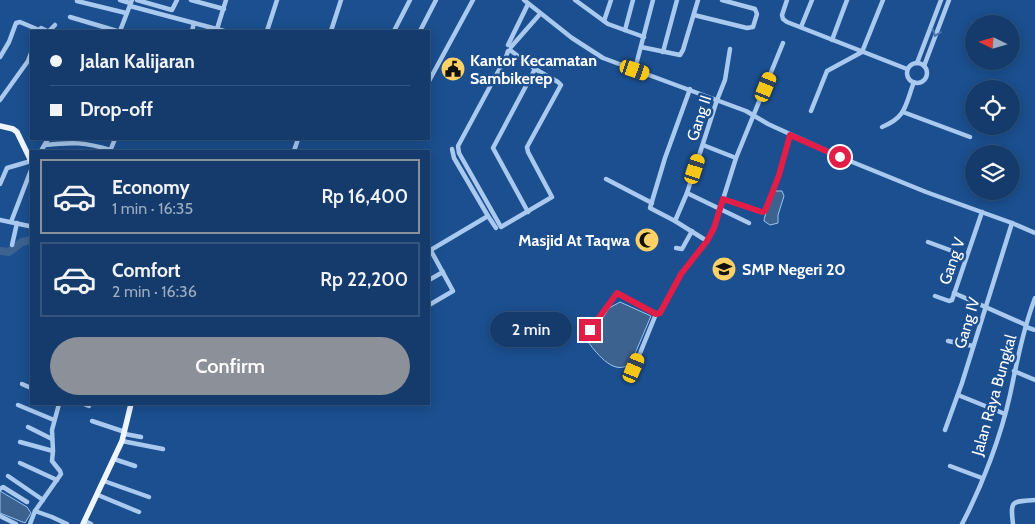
<!DOCTYPE html>
<meta charset="utf-8">
<style>
body{margin:0;font-family:Cabin,sans-serif;background:#214673;color:#f1f3f6;height:100vh;display:flex;flex-direction:column;font-size:19px;white-space:nowrap}
*{box-sizing:border-box;margin:0}
p{font-size:16px;color:#9dadc1}
.icon{flex:none;width:28px;height:28px;fill:none;stroke:currentColor;stroke-width:2;stroke-linecap:round;stroke-linejoin:round}
.map{position:relative;flex:1;overflow:hidden}
.details{position:absolute;left:30px;top:150px;width:400px;height:255px;display:flex;flex-direction:column;background:#143b6b;border-radius:0px;box-shadow:0 2px 12px #0003,0 0 0 1px #33557e}
.details>*{flex:none}
.banner{position:absolute;left:30px;top:30px;width:400px;height:110px;border-radius:0px;box-shadow:0 2px 12px #0003,0 0 0 1px #33557e;display:grid;align-content:center;height:110px;padding:0 20px;background:#143b6b}
.needle{width:32px;rotate:275deg}
.buttons{position:absolute;left:965px;top:15px;display:grid;gap:10px}
.buttons a{display:grid;place-items:center;width:55px;height:55px;border-radius:50%;background:#143b6b;box-shadow:0 2px 12px #0003,0 0 0 1px #33557e;font-size:25px}
.end{position:absolute;width:22px;height:22px;margin:-11px;border:6px solid #e11d48;background:#fff;box-shadow:0 0 0 2px #fff}
.from{border-radius:50%}
.bubble{position:absolute;height:35px;border-radius:18px;background:#143b6b;box-shadow:0 2px 12px #0003,0 0 0 1px #33557e;font-size:16px;font-weight:600;line-height:35px;text-align:center}
.car{position:absolute;width:15px;height:30px;margin:-15px -8px;border-radius:6px;box-shadow:0 0 4px 1px #0007;background:linear-gradient(#f5c518 24%,#345 0 40%,#f5c518 0 76%,#345 0 86%,#f5c518 0)}
.banner b{display:flex;align-items:center;gap:18px;height:48px;font-size:19px}
.banner b+b{border-top:1px solid #33557e}
.banner i{width:12px;height:12px;background:#f1f3f6}
ul{padding:9px 0 0;list-style:none}
li{display:flex;align-items:center;gap:15px;height:75px;margin:0 10px 8px;padding:0 10px;border:2px solid #33557e;border-radius:0px}
li div{flex:1}
li b{display:block;font-size:19px}
li em{font-style:normal;font-weight:600}
li.active{border-color:#8c9099}
li>.icon{width:45px;height:45px;stroke-width:1.5}
.action{display:flex;gap:10px;margin-top:auto;padding:10px 20px}
.action a{flex:1;height:58px;border-radius:30px;background:#8c9099;color:#fff;font-size:20px;font-weight:600;line-height:58px;text-align:center}
.map>svg:first-child{display:block}
.water{fill:#3c6290;stroke:#9cc4f0}
.lines{fill:none;stroke-linecap:round;stroke-linejoin:round}
.river{stroke:#3c6290;stroke-width:8}
.minor{stroke:#a9c9ee;stroke-width:4.5}
.major{stroke:#f0f6ff;stroke-width:5.5}
.oneway{stroke:#4674ac}
.route{stroke:#e11d48;stroke-width:6}
.labels{text-anchor:middle;dominant-baseline:central;stroke-width:5;stroke-linejoin:round;paint-order:stroke}
.poi-label{font-size:16px;font-weight:bold;fill:#fff;stroke:#1b4f8f;text-anchor:start}
.street-label{font-size:16px;fill:#fff;stroke:#1b4f8f}
</style>
<div class="map">
<svg width="1035" height="524" viewBox="0 0 1035 524">
<rect width="100%" height="100%" fill="#1b4f8f"/>
<!-- water -->
<g class="water">
<path d="M774 191H782L784 196 778 215V223L770 225 764 221C764 216 772 196 774 191Z"/>
<path d="M620 302 651 316 631 363C615 377 598 355 588 342L609 308Z"/>
<path d="M0 491 27 507 31 513 25 523 0 513Z"/>
</g>
<g class="lines">
<!-- river -->
<path class="river" d="M0 251 9 252 22 242 31 240"/>
<!-- minor -->
<g class="minor">
<path d="M120 0 130 3"/>
<path d="M137 0 172 10 177 0"/>
<path d="M191 0 224 9"/>
<path d="M524 0 572 38 603 58 746 111 768 124 840 157 926 192 1012 223 1035 233"/>
<path d="M575 0 608 24 644 37"/>
<path d="M787 0 782 15 783 19 787 22 907 69"/>
<path d="M77 1 126 13"/>
<path d="M130 6 224 31"/>
<path d="M694 15 747 28 753 27 757 14 755 9 722 0"/>
<path d="M70 17 117 31"/>
<path d="M604 21 611 0"/>
<path d="M801 27 812 0"/>
<path d="M217 29 226 0"/>
<path d="M625 30 633 0"/>
<path d="M49 31 55 25"/>
<path d="M120 31 132 0"/>
<path d="M192 31 194 23"/>
<path d="M267 31 277 0"/>
<path d="M331 31 341 0"/>
<path d="M394 31 410 0"/>
<path d="M420 31 436 0"/>
<path d="M832 40 847 0"/>
<path d="M508 45 528 4"/>
<path d="M511 47 540 14"/>
<path d="M641 47 680 55 683 50 698 0"/>
<path d="M508 51 506 57 458 146 459 153 501 227 552 197 528 152 527 147 561 85 558 82 535 69 510 50"/>
<path d="M663 52 677 0"/>
<path d="M0 57 9 42 16 23 20 22 39 30 41 28 47 31"/>
<path d="M917 63 941 0"/>
<circle cx="917" cy="73" r="10"/>
<path d="M924 66 949 0"/>
<path d="M635 69 653 0"/>
<path d="M429 81 473 0"/>
<path d="M690 89 665 158 650 208 675 221 707 241"/>
<path d="M0 100 28 61 31 53"/>
<path d="M811 111 827 71 862 52 883 0"/>
<path d="M903 112 970 137"/>
<path d="M882 127C907 117 905 105 914 82"/>
<path d="M45 145C72 142 85 142 110 150"/>
<path d="M703 145 736 158"/>
<path d="M41 151 48 139"/>
<path d="M110 151 115 139"/>
<path d="M294 151 298 139"/>
<path d="M606 179 652 203"/>
<path d="M0 184 7 168 31 161"/>
<path d="M687 193 749 223"/>
<path d="M723 199 762 212 765 211 779 175 790 135"/>
<path d="M528 212 493 148 535 69"/>
<path d="M488 216 496 228"/>
<path d="M0 220 29 226"/>
<path d="M675 221 687 193 717 100 725 80 730 49"/>
<path d="M11 222 31 170"/>
<path d="M928 242 966 256"/>
<path d="M12 245 17 223"/>
<path d="M676 248 682 249 692 231"/>
<path d="M429 251 488 216 454 158 452 149"/>
<path d="M429 280 443 272"/>
<path d="M954 293 1026 325"/>
<path d="M935 296 949 301 952 300 982 212"/>
<path d="M429 305 453 291 430 249"/>
<path d="M1026 327 1035 330"/>
<path d="M582 339 593 326 617 293 656 314 660 313 681 274 707 241 714 228 736 158 783 43"/>
<path d="M948 341 973 346"/>
<path d="M634 368 656 314"/>
<path d="M1014 371 1035 380"/>
<path d="M22 384 31 388"/>
<path d="M958 395 1005 414"/>
<path d="M84 404 89 406"/>
<path d="M18 405 54 420"/>
<path d="M92 421 125 432"/>
<path d="M28 427 52 439"/>
<path d="M945 430 962 383 1012 223"/>
<path d="M125 434 141 437"/>
<path d="M122 441 163 449"/>
<path d="M20 442 53 451"/>
<path d="M114 459 135 466"/>
<path d="M20 463 57 480"/>
<path d="M950 466 982 478"/>
<path d="M8 476 43 500"/>
<path d="M104 481 149 497"/>
<path d="M0 489 3 487 27 502"/>
<path d="M98 495 139 512"/>
<path d="M35 511 52 517 67 524"/>
<path d="M0 516 16 524"/>
<path d="M85 521 91 524"/>
<path d="M30 524 35 511 61 474 60 471 52 461 53 451 52 430 59 404"/>
<path d="M962 524C982 486 1001 436 1010 395 1017 362 1023 330 1035 298"/>
<path d="M1013 524C1010 499 1012 502 1035 500"/>
</g>
<!-- major -->
<g class="major">
<path d="M0 126 13 129 17 132 31 161"/>
<path d="M83 524 122 441 131 404"/>
</g>
</g>
<!-- one-way arrows -->
<defs><path id="oneway-chevron" d="M-2-3.5L2.5 0L-2 3.5" fill="none" stroke-width="1.6" stroke-linecap="round" stroke-linejoin="round" transform="scale(1.25)"/></defs>
<use class="oneway" href="#oneway-chevron" transform="translate(936 33) rotate(111)"/>
<g class="lines">
<!-- route -->
<path class="route" d="M590 330 617 293 656 314 660 313 681 274 707 241 714 228 723 199 762 212 765 211 779 175 790 135 840 157"/>
</g>
<!-- icons -->
<defs>
<symbol id="civic-disc" viewBox="-11 -11 22 22"><circle r="9.5" fill="#ffd166" stroke="#1b4f8f"/><path d="M-.6-6.5H3V-4.5H.6V-3L4-1V1h2V6H-6V1h2V-1L-.6-3ZM-1.2 2.5V6h2.4V2.5Z" fill="#111"/></symbol>
<symbol id="mosque-disc" viewBox="-11 -11 22 22"><circle r="9.5" fill="#ffd166" stroke="#1b4f8f"/><path d="M3.5-4.9A6 6 0 1 0 3.5 4.9A5 5 0 1 1 3.5-4.9Z" fill="#111"/></symbol>
<symbol id="school-disc" viewBox="-11 -11 22 22"><circle r="9.5" fill="#ffd166" stroke="#1b4f8f"/><path d="M0-5L7-2L0 1L-7-2ZM-4 1L0 2.5L4 1V4Q0 6-4 4Z" fill="#111"/></symbol>
</defs>
<g fill-rule="evenodd">
<use href="#civic-disc" x="439" y="55" width="28" height="28"/>
<use href="#mosque-disc" x="633" y="226" width="28" height="28"/>
<use href="#school-disc" x="710" y="255" width="28" height="28"/>
</g>
<g class="labels">
<!-- poi labels -->
<g class="poi-label">
<text x="470" y="60">Kantor Kecamatan<tspan x="470" dy="18">Sambikerep</tspan></text>
<text x="630" y="240" text-anchor="end">Masjid At Taqwa</text>
<text x="742" y="269">SMP Negeri 20</text>
</g>
<!-- street labels -->
<g class="street-label">
<text transform="translate(699 118) rotate(-72)">Gang II</text>
<text transform="translate(952 261) rotate(-71)">Gang V</text>
<text transform="translate(967 323) rotate(-73)">Gang IV</text>
<text transform="translate(994 395) rotate(-74)">Jalan Raya Bungkal</text>
</g>
</g>
</svg>
<div class="buttons">
<a><svg class="needle" viewBox="-14 -14 28 28"><path d="M0-13l5 13h-10z" fill="#e53935"/><path d="M0 13l5-13h-10z" fill="#9dadc1"/></svg></a>
<a><svg class="icon" aria-label="locate" viewBox="0 0 24 24"><circle cx="12" cy="12" r="6"/><path d="M12 2v4M12 18v4M2 12h4M18 12h4"/></svg></a>
<a><svg class="icon" aria-label="layers" viewBox="0 0 24 24"><path d="M12 4l9 5-9 5-9-5zM3 14l9 5 9-5"/></svg></a>
</div>
<i class="end from" style="left:840px;top:157px"></i>
<i class="end" style="left:590px;top:330px"></i>
<div class="bubble" style="left:490px;top:312px;width:82px">2 min</div>
<i class="car" style="left:635px;top:70px;rotate:109deg"></i>
<i class="car" style="left:766px;top:87px;rotate:22deg"></i>
<i class="car" style="left:695px;top:169px;rotate:18deg"></i>
<i class="car" style="left:634px;top:368px;rotate:23deg"></i>
<div class="banner">
<b><i class="from"></i>Jalan Kalijaran</b>
<b><i></i>Drop-off</b>
</div>
<section class="details">
<ul>
<li class="active"><svg class="icon" aria-label="car" viewBox="0 0 24 24"><path d="M5 17H2v-5l4-1 3-4h7l3 4 3 1v5h-3M9 17h6M6 11h13"/><circle cx="7" cy="17" r="2"/><circle cx="17" cy="17" r="2"/></svg><div><b>Economy</b><p>1 min · 16:35</p></div><em>Rp 16,400</em></li>
<li><svg class="icon" aria-label="car" viewBox="0 0 24 24"><path d="M5 17H2v-5l4-1 3-4h7l3 4 3 1v5h-3M9 17h6M6 11h13"/><circle cx="7" cy="17" r="2"/><circle cx="17" cy="17" r="2"/></svg><div><b>Comfort</b><p>2 min · 16:36</p></div><em>Rp 22,200</em></li>
</ul>
<div class="action"><a>Confirm</a></div>
</section>
</div>
